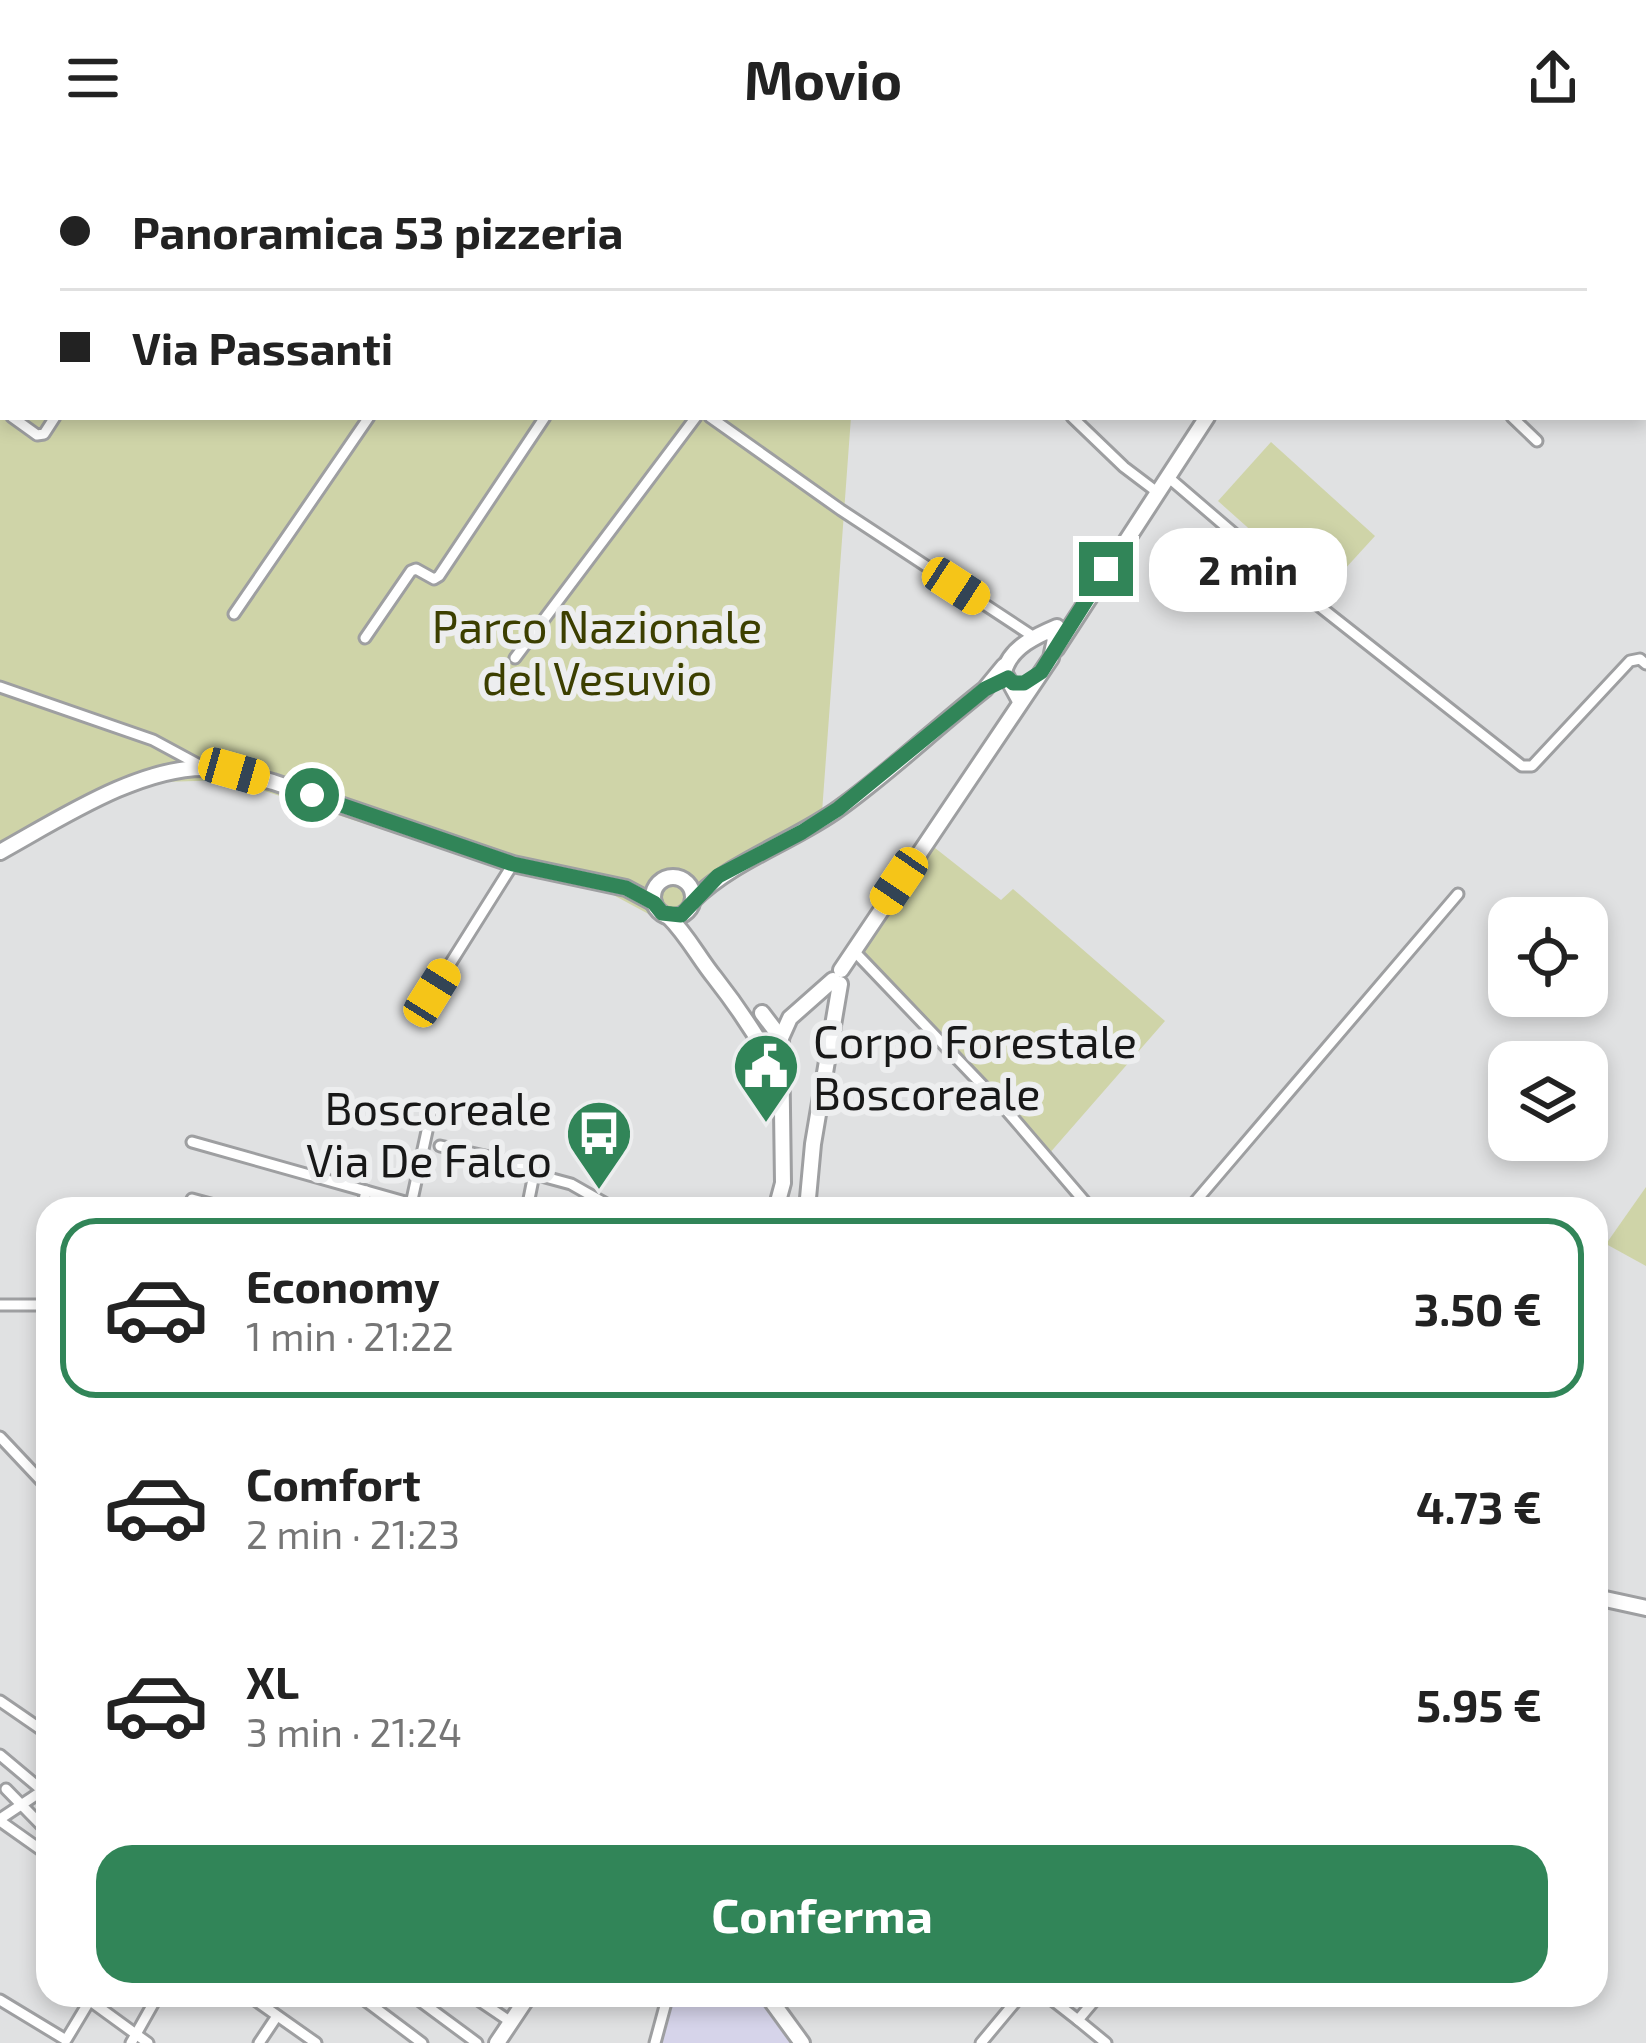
<!DOCTYPE html>
<html lang="it">
<meta charset="utf-8">
<style>
body{margin:0;font-family:"Exo 2",sans-serif;background:#f2f2f2;color:#222;height:100vh;display:flex;flex-direction:column;font-size:45px;white-space:nowrap}
*{box-sizing:border-box;margin:0}
p{font-size:39px;color:#767676}
.icon{flex:none;width:66px;height:66px;fill:none;stroke:currentColor;stroke-width:2;stroke-linecap:round;stroke-linejoin:round}
.map{position:relative;flex:1;overflow:hidden}
.side{position:absolute;left:36px;top:1041px;width:1572px;height:810px;display:flex;flex-direction:column;background:#fff;border-radius:36px;box-shadow:0 6px 18px #0003}
.side>*{flex:none}
.guide{position:absolute;left:0px;top:0px;width:1647px;height:264px;box-shadow:0 6px 18px #0003;display:grid;align-content:center;height:264px;padding:0 60px;background:#fff}
.controls{position:absolute;left:1488px;top:741px;display:grid;gap:24px}
.controls a{display:grid;place-items:center;width:120px;height:120px;border-radius:24px;background:#fff;box-shadow:0 6px 18px #0003;font-size:60px}
.end{position:absolute;width:54px;height:54px;margin:-27px;border:15px solid #318558;background:#fff;box-shadow:0 0 0 6px #fff}
.from{border-radius:50%}
.bubble{position:absolute;height:84px;border-radius:36px;background:#fff;box-shadow:0 6px 18px #0003;font-size:39px;font-weight:700;line-height:84px;text-align:center}
.car{position:absolute;width:36px;height:72px;margin:-36px -18px;border-radius:15px;box-shadow:0 0 9px 3px #0007;background:linear-gradient(#f5c518 24%,#345 0 40%,#f5c518 0 76%,#345 0 86%,#f5c518 0)}
.guide b{display:flex;align-items:center;gap:42px;height:114px;font-size:45px}
.guide b+b{border-top:3px solid #e0e0e0}
.guide i{width:30px;height:30px;background:#222}
ul{padding:21px 0 0;list-style:none}
li{display:flex;align-items:center;gap:36px;height:180px;margin:0 24px 18px;padding:0 36px;border:6px solid transparent;border-radius:36px}
li div{flex:1}
li b{display:block;font-size:45px}
li em{font-style:normal;font-weight:700}
li.current{border-color:#318558}
li>.icon{width:108px;height:108px;stroke-width:1.5}
.cta{display:flex;gap:24px;margin-top:auto;padding:24px 60px}
.cta a{flex:1;height:138px;border-radius:36px;background:#318558;color:#fff;font-size:48px;font-weight:700;line-height:138px;text-align:center}
header{display:flex;justify-content:space-between;align-items:center;height:156px;padding:0 60px;background:#fff;font-size:54px;font-weight:700}
.map>svg:first-child{display:block}
.commercial{fill:#d6d4ea}
.green{fill:#cfd4a8}
.lines{fill:none;stroke-linecap:round;stroke-linejoin:round}
.street-casing{stroke:#9e9fa1;stroke-width:15}
.secondary-casing{stroke:#9e9fa1;stroke-width:20}
.street{stroke:#fff;stroke-width:9}
.secondary{stroke:#fff;stroke-width:14}
.route{stroke:#318558;stroke-width:15}
.labels{text-anchor:middle;dominant-baseline:central;stroke-width:12;stroke-linejoin:round;paint-order:stroke}
.park-label{font-size:45px;fill:#3c3f00;stroke:#edeeef}
.poi-label{font-size:45px;fill:#181818;stroke:#edeeef;text-anchor:start}
</style>
<header><svg class="icon" aria-label="menu" viewBox="0 0 24 24"><path d="M4 6h16M4 12h16M4 18h16"/></svg>Movio<svg class="icon" aria-label="share" viewBox="0 0 24 24"><path d="M12 15V3M7 8l5-5 5 5M5 13v7h14v-7"/></svg></header>
<div class="map">
<svg width="1646" height="1887" viewBox="0 0 1646 1887">
<rect width="100%" height="100%" fill="#e0e1e2"/>
<!-- commercial -->
<path class="commercial" d="M673 1839H758L793 1887H660Z"/>
<!-- green -->
<g class="green">
<path d="M0 0H870L3 3V261H851L821 670 705 742 688 765 677 769 656 762 604 734 555 725 463 700 231 624 161 626 127 635 0 706Z"/>
<path d="M1271 286 1375 380 1322 438 1218 345Z"/>
<path d="M930 688 1001 744 1013 733 1165 865 1048 999 858 795Z"/>
<path d="M1646 1031V1110L1606 1088Z"/>
</g>
<g class="lines">
<defs>
<g id="street">
<path d="M334 0 338 3"/>
<path d="M1484 0 1486 3"/>
<path d="M214 3 216 0"/>
<path d="M646 3 653 0"/>
<path d="M1578 3 1582 0"/>
<path d="M1646 211V213"/>
<path d="M0 253 3 255"/>
<path d="M12 261 37 279 44 278 55 261"/>
<path d="M710 261 841 354 1034 481"/>
<path d="M1072 261 1124 311 1157 336"/>
<path d="M1512 261 1537 285"/>
<path d="M1168 321 1309 442 1522 610H1532L1630 505 1640 503 1646 508"/>
<path d="M234 458 369 261"/>
<path d="M365 482 411 415 416 413 434 423 439 420 545 261"/>
<path d="M515 502 696 261"/>
<path d="M0 531 153 584 203 611"/>
<path d="M853 794 1007 955 1091 1053"/>
<path d="M430 840 513 708"/>
<path d="M192 986 430 1053"/>
<path d="M440 990 525 1009 534 1018 571 1028 615 1053"/>
<path d="M192 1043 229 1053"/>
<path d="M362 1053 366 1035"/>
<path d="M410 1053 432 952 449 955"/>
<path d="M527 1053 534 1018"/>
<path d="M1189 1053 1458 738"/>
<path d="M0 1149H48"/>
<path d="M0 1281 48 1332"/>
<path d="M0 1545 48 1578"/>
<path d="M0 1599 43 1635"/>
<path d="M6 1633 48 1676"/>
<path d="M0 1663 48 1631"/>
<path d="M0 1665 48 1699"/>
<path d="M248 1839 316 1887"/>
<path d="M358 1839 422 1887"/>
<path d="M412 1839 477 1887"/>
<path d="M471 1839 511 1866"/>
<path d="M1046 1839 1078 1864 1099 1839"/>
<path d="M0 1844 66 1884 93 1839"/>
<path d="M89 1844 148 1887"/>
<path d="M1078 1864 1106 1887"/>
<path d="M131 1887 158 1839"/>
<path d="M259 1887 277 1860"/>
<path d="M655 1887 668 1839"/>
<path d="M981 1887 1021 1839"/>
</g>
<g id="secondary">
<path d="M1625 0 1627 3"/>
<path d="M1378 3 1380 0"/>
<path d="M1644 25 1646 27"/>
<path d="M1056 493 1207 261"/>
<path d="M1020 545 1004 516C1010 491 1038 479 1057 471"/>
<path d="M0 696C58 664 141 609 209 612 231 613 252 620 273 626L513 708 626 732 654 747"/>
<circle cx="673" cy="741" r="20"/>
<path d="M693 744C733 705 787 688 834 656 887 619 934 573 985 533L1004 510"/>
<path d="M668 760C688 780 698 801 715 822 740 854 760 884 779 920"/>
<path d="M841 814 1051 502 1055 483 1051 475"/>
<path d="M762 857 781 882 783 1027 776 1053"/>
<path d="M781 882 790 862 833 824"/>
<path d="M807 1053 813 988 840 828"/>
<path d="M1596 1441 1646 1452"/>
<path d="M767 1839 802 1887"/>
<path d="M497 1887 529 1839"/>
</g>
</defs>
<!-- street casing -->
<use href="#street" class="street-casing"/>
<!-- secondary casing -->
<use href="#secondary" class="secondary-casing"/>
<!-- street -->
<use href="#street" class="street"/>
<!-- secondary -->
<use href="#secondary" class="secondary"/>
</g>
<g class="lines">
<!-- route -->
<path class="route" d="M312 639 513 708 626 732 654 747 662 757 681 759 718 720 802 676 838 653 985 533 1008 522 1013 527H1024L1041 516 1106 413"/>
</g>
<!-- icons -->
<defs>
<symbol id="civic-pin" viewBox="-11 -11 22 30"><path d="M0 17L-7.5 6A9.5 9.5 0 1 1 7.5 6Z" fill="#318558" stroke="#edeeef"/><path d="M-.6-6.5H3V-4.5H.6V-3L4-1V1h2V6H-6V1h2V-1L-.6-3ZM-1.2 2.5V6h2.4V2.5Z" fill="#fff"/></symbol>
<symbol id="bus-pin" viewBox="-11 -11 22 30"><path d="M0 17L-7.5 6A9.5 9.5 0 1 1 7.5 6Z" fill="#318558" stroke="#edeeef"/><path d="M-5-6H5V4H4V6H2V4H-2V6H-4V4H-5ZM-3.5-4V0h7V-4ZM-3.5 1.2v1.5H-2V1.2ZM2 1.2v1.5H3.5V1.2Z" fill="#fff"/></symbol>
</defs>
<g fill-rule="evenodd">
<use href="#civic-pin" x="728" y="872" width="76" height="104"/>
<use href="#bus-pin" x="561" y="939" width="76" height="104"/>
</g>
<g class="labels">
<!-- park labels -->
<g class="park-label">
<text x="597" y="469">Parco Nazionale<tspan x="597" dy="52">del Vesuvio</tspan></text>
</g>
<!-- poi labels -->
<g class="poi-label">
<text x="813" y="884">Corpo Forestale<tspan x="813" dy="52">Boscoreale</tspan></text>
<text x="552" y="951" text-anchor="end">Boscoreale<tspan x="552" dy="52">Via De Falco</tspan></text>
</g>
</g>
</svg>
<div class="controls">
<a><svg class="icon" aria-label="locate" viewBox="0 0 24 24"><circle cx="12" cy="12" r="6"/><path d="M12 2v4M12 18v4M2 12h4M18 12h4"/></svg></a>
<a><svg class="icon" aria-label="layers" viewBox="0 0 24 24"><path d="M12 4l9 5-9 5-9-5zM3 14l9 5 9-5"/></svg></a>
</div>
<i class="end from" style="left:312px;top:639px"></i>
<i class="end" style="left:1106px;top:413px"></i>
<div class="bubble" style="left:1149px;top:372px;width:198px">2 min</div>
<i class="car" style="left:956px;top:430px;rotate:123deg"></i>
<i class="car" style="left:234px;top:615px;rotate:106deg"></i>
<i class="car" style="left:899px;top:725px;rotate:214deg"></i>
<i class="car" style="left:432px;top:837px;rotate:32deg"></i>
<div class="guide">
<b><i class="from"></i>Panoramica 53 pizzeria</b>
<b><i></i>Via Passanti</b>
</div>
<section class="side">
<ul>
<li class="current"><svg class="icon" aria-label="car" viewBox="0 0 24 24"><path d="M5 17H2v-5l4-1 3-4h7l3 4 3 1v5h-3M9 17h6M6 11h13"/><circle cx="7" cy="17" r="2"/><circle cx="17" cy="17" r="2"/></svg><div><b>Economy</b><p>1 min · 21:22</p></div><em>3.50 €</em></li>
<li><svg class="icon" aria-label="car" viewBox="0 0 24 24"><path d="M5 17H2v-5l4-1 3-4h7l3 4 3 1v5h-3M9 17h6M6 11h13"/><circle cx="7" cy="17" r="2"/><circle cx="17" cy="17" r="2"/></svg><div><b>Comfort</b><p>2 min · 21:23</p></div><em>4.73 €</em></li>
<li><svg class="icon" aria-label="car" viewBox="0 0 24 24"><path d="M5 17H2v-5l4-1 3-4h7l3 4 3 1v5h-3M9 17h6M6 11h13"/><circle cx="7" cy="17" r="2"/><circle cx="17" cy="17" r="2"/></svg><div><b>XL</b><p>3 min · 21:24</p></div><em>5.95 €</em></li>
</ul>
<div class="cta"><a>Conferma</a></div>
</section>
</div>
